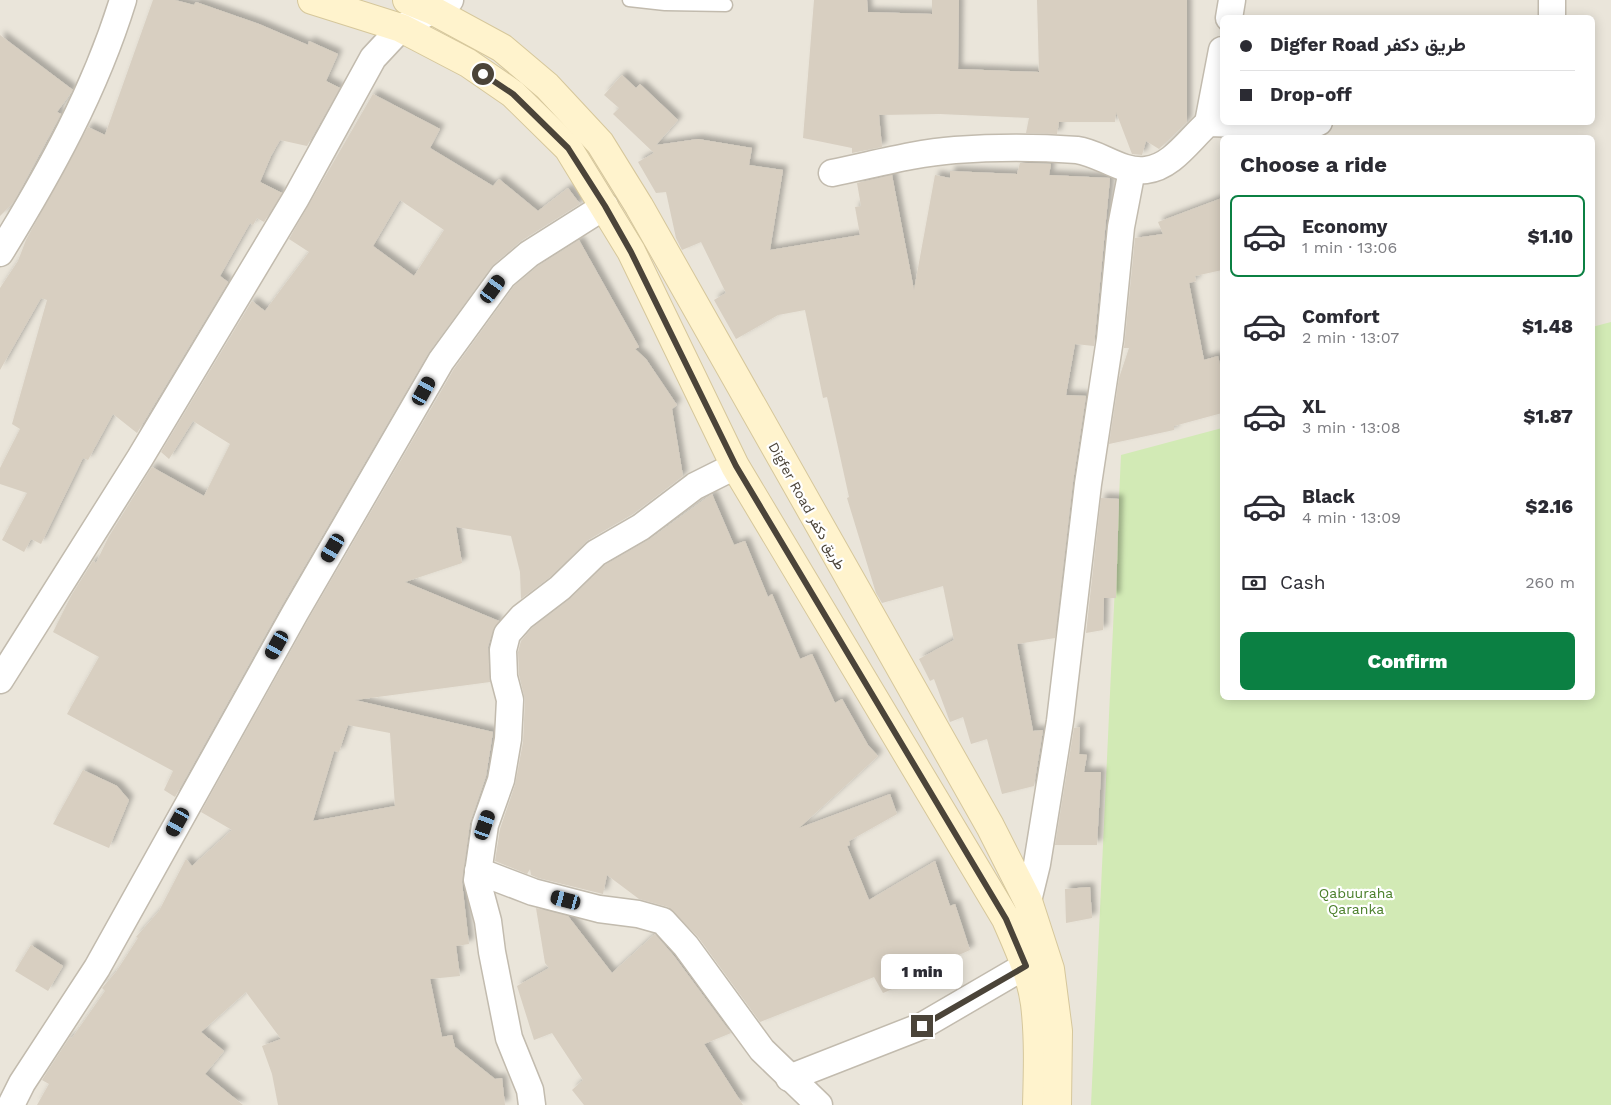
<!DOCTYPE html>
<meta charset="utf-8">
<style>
body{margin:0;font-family:"Work Sans",Vazirmatn,sans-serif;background:#f2f2f3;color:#2b2b33;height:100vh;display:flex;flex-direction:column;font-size:19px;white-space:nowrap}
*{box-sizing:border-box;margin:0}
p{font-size:16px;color:#7c7c81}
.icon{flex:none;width:28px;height:28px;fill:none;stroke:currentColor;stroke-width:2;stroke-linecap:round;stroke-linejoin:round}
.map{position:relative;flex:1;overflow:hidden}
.details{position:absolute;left:1220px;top:135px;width:375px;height:565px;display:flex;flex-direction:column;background:#fff;border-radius:8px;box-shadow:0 2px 12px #0003}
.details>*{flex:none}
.guide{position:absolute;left:1220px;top:15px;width:375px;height:110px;border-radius:8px;box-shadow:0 2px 12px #0003;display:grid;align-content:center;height:110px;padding:0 20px;background:#fff}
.end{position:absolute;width:22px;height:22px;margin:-11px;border:6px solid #4b4439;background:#fff;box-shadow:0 0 0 2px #fff}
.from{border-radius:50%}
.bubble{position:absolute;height:35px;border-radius:8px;background:#fff;box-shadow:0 2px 12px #0003;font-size:16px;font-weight:800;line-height:35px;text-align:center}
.car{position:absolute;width:15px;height:30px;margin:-15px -8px;border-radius:6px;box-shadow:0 0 4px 1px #0007;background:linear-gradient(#222 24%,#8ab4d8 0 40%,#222 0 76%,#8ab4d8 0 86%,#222 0)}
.guide b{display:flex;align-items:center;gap:18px;height:48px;font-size:19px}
.guide b+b{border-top:1px solid #e1e1e2}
.guide i{width:12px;height:12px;background:#2b2b33}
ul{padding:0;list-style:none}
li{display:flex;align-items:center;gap:15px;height:82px;margin:0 10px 8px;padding:0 10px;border:2px solid transparent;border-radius:8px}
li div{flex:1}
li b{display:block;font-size:19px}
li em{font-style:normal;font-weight:800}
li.on{border-color:#0b8043}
li>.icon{width:45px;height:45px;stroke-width:1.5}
h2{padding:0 20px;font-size:22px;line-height:60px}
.pay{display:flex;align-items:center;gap:12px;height:55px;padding:0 20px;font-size:19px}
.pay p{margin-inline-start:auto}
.cta{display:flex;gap:10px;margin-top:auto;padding:10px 20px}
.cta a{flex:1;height:58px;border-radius:8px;background:#0b8043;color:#fff;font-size:20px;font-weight:800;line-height:58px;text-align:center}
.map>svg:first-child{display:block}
.residential{fill:#eae5da;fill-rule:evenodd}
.green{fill:#d2eab5}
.building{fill:#d8cfc1;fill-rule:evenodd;filter:url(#shadow)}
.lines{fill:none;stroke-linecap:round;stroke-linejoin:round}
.lane-casing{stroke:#c2bbae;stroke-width:15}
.street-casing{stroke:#c2bbae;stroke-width:29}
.secondary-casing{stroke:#d6c79b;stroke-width:30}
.lane{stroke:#fff;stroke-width:12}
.street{stroke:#fff;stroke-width:26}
.secondary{stroke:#fff3cd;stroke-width:28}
.route{stroke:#4b4439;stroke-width:6}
.labels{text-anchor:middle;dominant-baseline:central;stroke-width:4.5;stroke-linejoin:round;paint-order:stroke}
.street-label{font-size:14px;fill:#4b4439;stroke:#fff}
.park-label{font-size:14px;fill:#4a7f2a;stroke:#fff}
</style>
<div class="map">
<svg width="1611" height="1105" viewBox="0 0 1611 1105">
<defs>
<filter id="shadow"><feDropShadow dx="4.5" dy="-4.5" stdDeviation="2.5" flood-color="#0004"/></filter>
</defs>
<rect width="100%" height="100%" fill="#f6f3ec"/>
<!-- residential -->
<path class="residential" d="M0 0H1611V1105H0ZM1222 18H1592V122H1222ZM1222 138H1592V698H1222Z"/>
<!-- green -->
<path class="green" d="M1611 322V1105H1091L1121 455 1222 428V698H1592V327Z"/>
<!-- building -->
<g class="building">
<path d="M153 0H175L194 5 196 2 259 24 308 45 309 41 338 54 326 81 340 88 307 146 280 140 271 156 260 182 282 193 264 222 257 218 253 225 250 223 220 276 228 282 137 433 113 414 88 460 83 458 41 544 31 539 24 552 2 540 27 493 0 484V468L20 429 12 424 47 300 41 298 0 370V288L18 261 26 240 88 127 105 135Z"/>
<path d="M814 0H867L868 12 932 14V0H959L958 69 1039 72 1037 0H1187V122L1159 149 1146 141 1142 155 1132 154 1116 112 1115 122H1059L1057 134 1026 133 1029 118 940 114 879 115 882 147 852 153V148L803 138Z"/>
<path d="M0 35 73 90 57 112 61 114 23 185 13 203 0 216Z"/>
<path d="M622 75 636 88 640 84 678 120 656 145 698 139 752 148 749 165 783 170 770 250 860 235 855 207 861 206 857 183 892 175 914 290 935 175 950 178V171L1017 174 1020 163H1031L1051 164 1049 175 1110 178 1094 346 1075 344 1066 395 1086 396 1073 482 1055 638 1017 644 1033 731 1043 730 1034 786 1002 794 987 739 971 744 963 717 950 722 934 679 930 681 919 659 954 640 943 586 882 603 876 593 847 498 849 497 827 397 823 398 805 310 778 315 736 339 714 300 726 293 701 242 682 250 676 238 666 192 656 193 638 162 654 153 613 114 619 108 604 95Z"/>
<path d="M373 94 440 129 430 148 493 186 499 179 538 211 568 188 580 204 521 241 493 265 429 352 282 605 175 797 164 790 173 771 67 714 99 657 53 632 71 596 93 561 96 563 108 538 152 467 204 496 230 444 193 421 169 459 161 452 252 301 265 311 309 252 289 239ZM400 200 444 230 414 276 373 246Z"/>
<path d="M1222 198V270L1195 276 1196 281 1189 283 1204 360 1218 356 1222 373V413L1174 426V430L1109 444 1119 378 1129 348H1124L1135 238 1163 234 1158 222Z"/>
<path d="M579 240 639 347 635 349 646 359 677 405 672 409 683 476 633 514 588 540 550 577 521 599 520 572 511 536 456 527 462 563 405 582 499 621 493 630 488 647 490 682 355 700 493 732 486 776 470 823 462 882 469 944 456 946 460 976 430 979 442 1037 452 1035 455 1047 495 1079 502 1078 505 1105H278L272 1074 262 1046 281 1039 246 992 201 1032 224 1051 205 1074 243 1105H37L49 1084 42 1080 70 1037 72 1038 105 991 102 988 116 972 138 938 136 937 159 911 186 859 192 866 232 830 201 812 308 620 454 369 514 286 538 266ZM348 725 390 733 395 806 313 821 334 751 339 752Z"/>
<path d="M712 494 734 545 745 541 768 597 772 594 800 659 812 654 835 703 842 699 868 745 878 756 799 828 890 794 897 814 849 841 850 845 847 846 869 900 935 861 950 906 955 904 970 950 911 976 913 980 883 993 874 977 760 1022 698 937 668 907 639 899 607 875 603 894 538 878 531 875 530 869 527 874 495 861 500 829 515 785 523 742 525 700 519 675 518 652 521 641 532 628 570 599 605 565 650 539Z"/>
<path d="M1101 498 1119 499 1116 598H1104L1103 630 1086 633Z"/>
<path d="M1080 727 1079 754 1087 755 1084 772H1101L1097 845H1055L1074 728Z"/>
<path d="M83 770 117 786 129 800 109 848 53 824Z"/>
<path d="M1090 887 1092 918 1066 923 1065 889Z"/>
<path d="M536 908 568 916 612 973 655 934 674 956 731 1033 704 1044 743 1105H584L572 1090 583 1080 552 1033 534 1040 517 986 549 968 545 963Z"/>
<path d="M31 945 63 966 48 991 15 971Z"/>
</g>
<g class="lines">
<defs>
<path id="lane" d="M629 0 665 4 726 5"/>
<g id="street">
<path d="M1552 0V18"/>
<path d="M1229 18 1232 0"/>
<path d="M1208 123 1222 50"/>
<path d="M832 173C872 165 914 153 955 150 995 147 1037 147 1077 150 1100 153 1121 173 1146 170 1172 167 1189 140 1208 123L1306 126 1319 122"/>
<path d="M0 253C50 172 95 91 123 0"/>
<path d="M0 680 140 458 296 198 373 58 401 28 450 0"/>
<path d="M478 871 533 892 599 909 638 914 663 921 686 946 762 1050 819 1105"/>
<path d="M1028 901 1037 864 1060 721 1088 484 1110 339 1121 227 1132 170"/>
<path d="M789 1078 922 1026 1025 966"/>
<path d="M11 1105 22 1083 97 968 295 613 441 361 503 276 529 254 605 206"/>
<path d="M532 1105 530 1090 509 1038 492 952 488 921 477 880 485 825 501 780 508 739 510 700 504 677 503 650 507 634 522 617 560 588 596 553 641 527 695 486 735 466"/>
</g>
<g id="secondary">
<path d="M312 0 401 28 468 63 513 94 568 148 631 251 735 466 1006 919C1018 947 1031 974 1035 1004 1039 1037 1038 1071 1037 1105"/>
<path d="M407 0 432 10 502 48 547 86 600 143 639 206 990 826 1028 901 1050 969 1058 1031 1057 1105"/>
</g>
</defs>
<!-- lane casing -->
<use href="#lane" class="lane-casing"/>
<!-- street casing -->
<use href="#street" class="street-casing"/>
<!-- secondary casing -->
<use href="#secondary" class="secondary-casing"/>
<!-- lane -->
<use href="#lane" class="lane"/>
<!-- street -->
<use href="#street" class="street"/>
<!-- secondary -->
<use href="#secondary" class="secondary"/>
</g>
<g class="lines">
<!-- route -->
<path class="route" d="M483 74 513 94 568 148 605 206 631 252 736 466 1006 919 1026 966 922 1026"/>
</g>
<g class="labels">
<!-- street labels -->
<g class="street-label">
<text transform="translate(807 506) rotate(61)">Digfer Road طريق دكفر</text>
</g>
<!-- park labels -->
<g class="park-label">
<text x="1356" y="893">Qabuuraha<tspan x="1356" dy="16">Qaranka</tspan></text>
</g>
</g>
</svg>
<i class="end from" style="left:483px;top:74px"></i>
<i class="end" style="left:922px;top:1026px"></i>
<div class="bubble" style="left:881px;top:954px;width:82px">1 min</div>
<i class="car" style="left:493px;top:289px;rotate:36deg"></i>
<i class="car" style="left:424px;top:391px;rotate:29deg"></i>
<i class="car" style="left:333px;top:548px;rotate:210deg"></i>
<i class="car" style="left:277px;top:645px;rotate:209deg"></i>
<i class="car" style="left:178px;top:822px;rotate:209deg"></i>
<i class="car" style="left:485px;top:825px;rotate:19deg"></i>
<i class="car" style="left:566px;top:900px;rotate:285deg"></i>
<div class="guide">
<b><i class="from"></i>Digfer Road طريق دكفر</b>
<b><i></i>Drop-off</b>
</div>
<section class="details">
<h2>Choose a ride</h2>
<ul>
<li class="on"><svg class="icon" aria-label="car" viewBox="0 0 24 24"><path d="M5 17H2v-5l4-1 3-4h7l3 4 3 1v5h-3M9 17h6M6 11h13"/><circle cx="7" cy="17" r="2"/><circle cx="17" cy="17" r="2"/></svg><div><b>Economy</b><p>1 min · 13:06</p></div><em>$1.10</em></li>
<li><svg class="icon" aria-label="car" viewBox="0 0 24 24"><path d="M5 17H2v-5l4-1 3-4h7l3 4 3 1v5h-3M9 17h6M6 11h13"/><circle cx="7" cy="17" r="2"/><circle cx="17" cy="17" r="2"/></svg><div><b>Comfort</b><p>2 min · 13:07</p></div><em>$1.48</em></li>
<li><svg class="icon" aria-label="car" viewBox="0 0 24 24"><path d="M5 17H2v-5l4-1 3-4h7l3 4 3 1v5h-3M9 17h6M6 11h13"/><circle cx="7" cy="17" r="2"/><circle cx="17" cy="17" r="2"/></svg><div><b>XL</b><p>3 min · 13:08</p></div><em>$1.87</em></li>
<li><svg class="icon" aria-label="car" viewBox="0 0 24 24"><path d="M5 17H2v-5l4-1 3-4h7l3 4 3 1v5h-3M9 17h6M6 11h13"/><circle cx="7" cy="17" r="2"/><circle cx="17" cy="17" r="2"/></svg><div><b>Black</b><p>4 min · 13:09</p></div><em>$2.16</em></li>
</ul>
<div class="pay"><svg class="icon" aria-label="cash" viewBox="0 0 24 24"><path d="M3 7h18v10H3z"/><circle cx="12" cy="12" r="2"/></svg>Cash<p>260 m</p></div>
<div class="cta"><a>Confirm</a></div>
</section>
</div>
